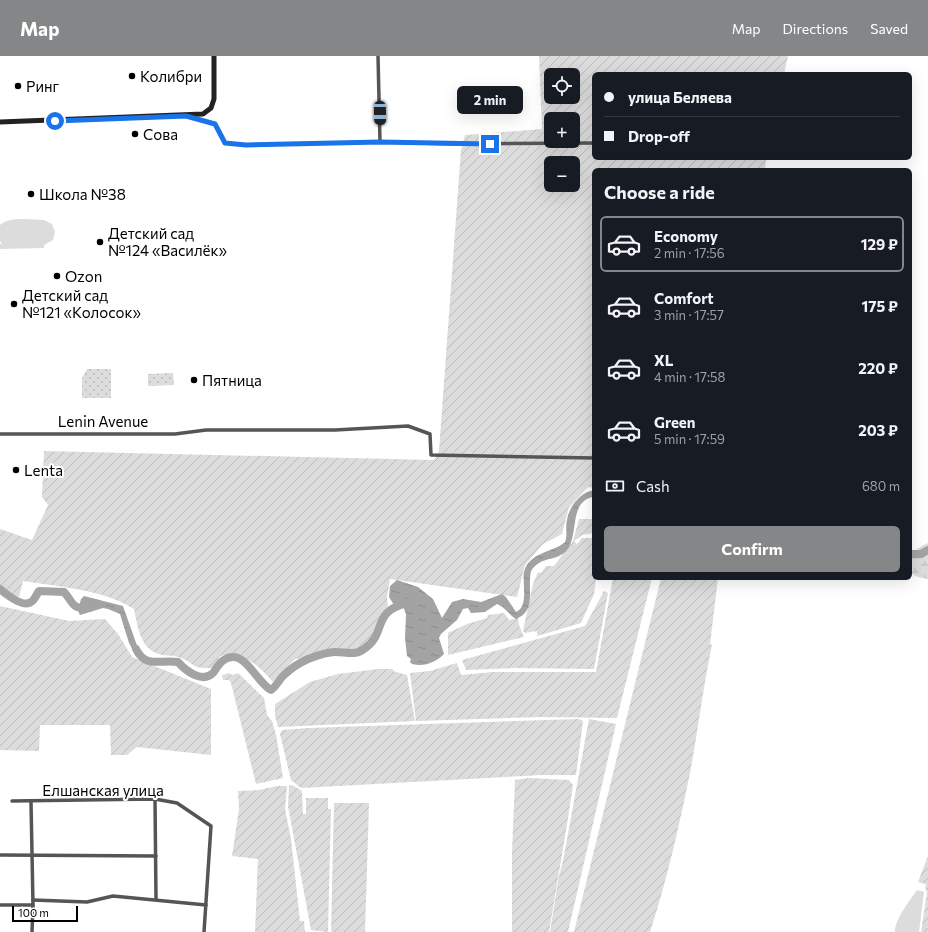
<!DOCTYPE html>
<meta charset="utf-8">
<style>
body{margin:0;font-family:Commissioner,sans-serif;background:#242831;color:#f1f3f6;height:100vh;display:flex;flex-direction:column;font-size:15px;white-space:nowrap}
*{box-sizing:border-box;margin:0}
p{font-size:13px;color:#9ea1a6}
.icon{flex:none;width:22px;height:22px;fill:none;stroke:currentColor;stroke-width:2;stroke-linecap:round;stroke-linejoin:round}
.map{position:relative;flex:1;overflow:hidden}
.side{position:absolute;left:592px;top:112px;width:320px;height:412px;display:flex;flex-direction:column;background:#171b24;border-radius:6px;box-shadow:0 4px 16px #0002}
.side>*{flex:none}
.banner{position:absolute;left:592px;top:16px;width:320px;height:88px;border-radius:6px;box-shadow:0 4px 16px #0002;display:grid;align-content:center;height:88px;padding:0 12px;background:#171b24}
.tools{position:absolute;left:544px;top:12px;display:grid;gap:8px}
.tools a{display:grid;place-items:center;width:36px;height:36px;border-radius:6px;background:#171b24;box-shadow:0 4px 16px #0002;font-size:20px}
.scale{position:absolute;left:12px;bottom:10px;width:66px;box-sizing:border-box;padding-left:4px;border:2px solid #000;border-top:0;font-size:11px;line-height:14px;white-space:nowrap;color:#000;-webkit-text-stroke:3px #fff;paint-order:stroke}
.end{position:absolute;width:18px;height:18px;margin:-9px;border:5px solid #1a73e8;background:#fff;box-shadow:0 0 0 2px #fff}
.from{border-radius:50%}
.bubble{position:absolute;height:28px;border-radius:6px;background:#171b24;box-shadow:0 4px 16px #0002;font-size:13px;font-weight:700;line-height:28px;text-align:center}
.car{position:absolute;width:12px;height:24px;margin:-12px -6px;border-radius:5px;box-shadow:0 0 3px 1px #0007;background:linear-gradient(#222 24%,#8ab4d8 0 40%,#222 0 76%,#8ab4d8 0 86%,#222 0)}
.banner b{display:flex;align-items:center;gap:14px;height:38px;font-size:15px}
.banner b+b{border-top:1px solid #363941}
.banner i{width:10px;height:10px;background:#f1f3f6}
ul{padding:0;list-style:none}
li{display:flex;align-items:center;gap:12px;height:56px;margin:0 8px 6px;padding:0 4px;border:2px solid transparent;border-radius:6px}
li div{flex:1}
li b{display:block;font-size:15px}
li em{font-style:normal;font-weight:700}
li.selected{border-color:#858687}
li>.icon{width:36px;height:36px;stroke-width:1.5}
h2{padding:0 12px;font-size:18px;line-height:48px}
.pay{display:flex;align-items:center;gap:10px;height:44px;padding:0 12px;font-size:15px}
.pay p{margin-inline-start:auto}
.action{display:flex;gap:8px;margin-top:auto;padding:8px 12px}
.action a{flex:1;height:46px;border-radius:6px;background:#858687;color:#fff;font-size:16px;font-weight:700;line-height:46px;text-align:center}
header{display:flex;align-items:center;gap:24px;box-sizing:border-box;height:56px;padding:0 20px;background:#858687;color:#fff}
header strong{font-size:19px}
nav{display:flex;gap:22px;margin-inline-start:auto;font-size:14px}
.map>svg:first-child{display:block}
.grass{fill:#dcdcdc}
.wetland{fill:url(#wetland-marsh)}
.park{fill:url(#park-dots)}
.garden{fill:url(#garden-furrows);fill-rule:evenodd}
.water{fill:url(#water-ripples)}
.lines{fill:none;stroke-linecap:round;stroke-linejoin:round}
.river{stroke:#a3a3a3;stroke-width:8}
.street{stroke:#555;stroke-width:3.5}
.secondary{stroke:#222;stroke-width:5}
.route{stroke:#1a73e8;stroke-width:5}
.poi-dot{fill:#000;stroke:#fff;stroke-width:1.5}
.labels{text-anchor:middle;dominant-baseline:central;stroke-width:4;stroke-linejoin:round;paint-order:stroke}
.poi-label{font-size:15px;fill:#000;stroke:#fff;text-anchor:start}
.street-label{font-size:15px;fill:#000;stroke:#fff}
</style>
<header>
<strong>Map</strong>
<nav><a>Map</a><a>Directions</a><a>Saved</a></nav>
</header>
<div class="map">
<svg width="928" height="876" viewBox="0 0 928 876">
<defs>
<pattern id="wetland-marsh" width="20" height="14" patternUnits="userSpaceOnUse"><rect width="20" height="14" fill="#dcdcdc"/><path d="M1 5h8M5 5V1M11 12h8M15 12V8" fill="none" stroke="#bbb"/></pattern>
<pattern id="park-dots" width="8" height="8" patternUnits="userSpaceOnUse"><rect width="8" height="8" fill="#dcdcdc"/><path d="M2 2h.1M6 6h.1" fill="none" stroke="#bbb" stroke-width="1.8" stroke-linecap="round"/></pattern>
<pattern id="garden-furrows" width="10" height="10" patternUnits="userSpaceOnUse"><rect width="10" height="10" fill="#dcdcdc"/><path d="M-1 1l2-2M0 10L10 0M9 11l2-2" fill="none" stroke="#bbb"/></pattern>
<pattern id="water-ripples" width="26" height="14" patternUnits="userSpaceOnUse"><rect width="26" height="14" fill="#a3a3a3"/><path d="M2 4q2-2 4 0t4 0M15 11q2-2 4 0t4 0" fill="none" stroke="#8b8b8b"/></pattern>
</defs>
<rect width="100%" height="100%" fill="#fff"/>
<!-- grass -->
<g class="grass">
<path d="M44 164 52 168 55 176 53 184 44 189V192L0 193V188H2L0 185V169C10 160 32 164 44 164Z"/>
<path d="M917 834 924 836 919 876H895C894 865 910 844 917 834Z"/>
</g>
<!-- wetland -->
<path class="wetland" d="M928 487V523L918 521 910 517C910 497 910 496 928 487Z"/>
<!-- park -->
<g class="park">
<path d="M87 313H111V342H82V322Z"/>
<path d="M173 317 174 329 148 330V318Z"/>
</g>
<!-- garden -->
<g class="garden">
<path d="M539 0H788L784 18H594V102H766L765 114H594V432L588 431 569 451 562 478 543 488 525 509 517 541 390 523 387 541 388 551 368 587 357 594 295 603 273 626C259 610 243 594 220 600L212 612C189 613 195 606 178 601 173 599 167 600 162 599 140 594 138 572 134 553 102 533 59 531 23 525L19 541 0 536V473L32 484 48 449 42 441 44 395 434 404 439 395 461 94 465 79 542 73ZM551 19H573V41H551ZM551 63H573V85H551ZM551 107H573V129H551Z"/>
<path d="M579 463H594V477L582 479 574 485 577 488 582 482H594V522H596L594 538 581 567 537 580V575L525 577 523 575 533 528 538 516 541 517 546 510H554L573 485Z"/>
<path d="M613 522H652L617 662 541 661 416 665 410 617 430 615 457 607 461 619 493 616H596Z"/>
<path d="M661 522H718L710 588 712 589C703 631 698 675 690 717 679 771 667 824 650 876H574Z"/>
<path d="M604 535 608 537 594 613 513 612 466 614 462 604 585 570Z"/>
<path d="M0 550 69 565 105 563 118 578 132 601 211 633V699L137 691 127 699H111L110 669H40L39 695 0 694Z"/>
<path d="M504 557 509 564 518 562 519 569 524 581 448 599V577L467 568 487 562 488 559Z"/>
<path d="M378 613H393V615L407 619 415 665 278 671 275 660V648L310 626 338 618Z"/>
<path d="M229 617 232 619 238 617 264 642 267 659 272 665 276 679 283 722 256 728 231 627 229 624H223L222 619Z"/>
<path d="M579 663 583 665 576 719H542L301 732 291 724 280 678 282 674 309 672Z"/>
<path d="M589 663 616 668 568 876H550L559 820 563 805Z"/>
<path d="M529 722 569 724 573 729C566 778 557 827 549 876H512V796L515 724Z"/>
<path d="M292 729 302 735 303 758H306V742H328V753H331L328 876 311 874 288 750 289 730Z"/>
<path d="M277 730H287L285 753 291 783 300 865H304L305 876H255L258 803 232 800 239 753 238 735 259 734Z"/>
<path d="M334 747H369L365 876H332L331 874Z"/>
<path d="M928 800V876H921L927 836 925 832 926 828 918 826Z"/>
</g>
<!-- water -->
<g class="water">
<path d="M594 434V441C570 444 578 475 569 491 560 507 542 498 531 515 527 533 537 555 516 563 508 558 505 551 497 548L485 556 471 557 468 552 463 553 457 564 441 578 439 582 444 598C435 607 424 611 412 608L410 606 411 603 407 600 405 582 406 558 402 548 397 547 394 549 389 541 390 530 397 524 418 531 433 543 442 562 452 546 463 543 481 546 502 538 506 541 516 556C529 551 522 527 524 516 529 496 552 497 565 486 568 479 565 471 567 464 569 450 581 436 594 434Z"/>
<path d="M84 540 123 550 141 601 136 600 129 587 120 558 108 553 103 552 80 559 78 555 81 543Z"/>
</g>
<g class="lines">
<!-- river -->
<g class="river">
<path d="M910 498H921L928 494"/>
<path d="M0 533C6 538 23 552 31 546 35 544 36 539 39 535L64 536C74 547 71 553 89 552"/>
<path d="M136 593C146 613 160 603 178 606 185 614 202 628 213 617 218 610 222 602 232 601 246 599 259 628 271 634 277 630 278 625 283 620 290 613 299 607 308 603 316 600 326 596 335 596 346 596 355 600 364 593 389 576 369 555 411 546"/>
</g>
<!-- street -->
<g class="street">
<path d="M378 0 380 86"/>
<path d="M186 60 215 68 225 87 246 89 380 86 455 88 594 87"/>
<path d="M0 378H175L206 374H335L408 370 430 378 431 399 594 402"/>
<path d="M155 743 156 843"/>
<path d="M12 745 155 743 177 747 211 770 204 876"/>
<path d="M31 746 33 849 32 876"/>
<path d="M0 799 156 800"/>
<path d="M33 844 87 846 113 840 206 849"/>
<path d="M0 849H33"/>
</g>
<!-- secondary -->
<path class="secondary" d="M0 66 203 58 211 52 214 43V0"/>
</g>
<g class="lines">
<!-- route -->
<path class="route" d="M55 65 186 60 215 68 225 87 246 89 380 86 490 88"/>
</g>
<!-- markers -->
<g class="poi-dot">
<circle cx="132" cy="20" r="4"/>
<circle cx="18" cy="30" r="4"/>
<circle cx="135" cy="78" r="4"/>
<circle cx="31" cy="138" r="4"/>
<circle cx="100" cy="186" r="4"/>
<circle cx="57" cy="220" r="4"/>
<circle cx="14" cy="248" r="4"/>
<circle cx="194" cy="324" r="4"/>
<circle cx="16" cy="414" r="4"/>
</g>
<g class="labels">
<!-- poi labels -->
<g class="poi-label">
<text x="140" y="20">Колибри</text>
<text x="26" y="30">Ринг</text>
<text x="143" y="78">Сова</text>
<text x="39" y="138">Школа №38</text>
<text x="108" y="177">Детский сад<tspan x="108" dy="17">№124 «Василёк»</tspan></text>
<text x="65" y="220">Ozon</text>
<text x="22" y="239">Детский сад<tspan x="22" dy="17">№121 «Колосок»</tspan></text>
<text x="202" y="324">Пятница</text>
<text x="24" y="414">Lenta</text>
</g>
<!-- street labels -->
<g class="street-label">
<text x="103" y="365">Lenin Avenue</text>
<text x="103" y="734">Елшанская улица</text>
</g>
</g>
</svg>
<div class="tools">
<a><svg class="icon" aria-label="locate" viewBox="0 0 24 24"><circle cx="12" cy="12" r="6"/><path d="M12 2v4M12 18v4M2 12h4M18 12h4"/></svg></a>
<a>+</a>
<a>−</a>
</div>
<div class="scale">100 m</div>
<i class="end from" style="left:55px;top:65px"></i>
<i class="end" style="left:490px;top:88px"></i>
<div class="bubble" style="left:457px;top:30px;width:66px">2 min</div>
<i class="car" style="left:380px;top:57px;rotate:179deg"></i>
<div class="banner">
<b><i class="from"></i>улица Беляева</b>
<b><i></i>Drop-off</b>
</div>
<section class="side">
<h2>Choose a ride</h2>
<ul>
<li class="selected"><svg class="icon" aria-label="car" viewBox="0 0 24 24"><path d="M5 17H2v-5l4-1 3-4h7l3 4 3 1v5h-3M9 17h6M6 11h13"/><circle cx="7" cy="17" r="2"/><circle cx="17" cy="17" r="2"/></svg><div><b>Economy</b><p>2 min · 17:56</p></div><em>129 ₽</em></li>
<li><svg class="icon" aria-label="car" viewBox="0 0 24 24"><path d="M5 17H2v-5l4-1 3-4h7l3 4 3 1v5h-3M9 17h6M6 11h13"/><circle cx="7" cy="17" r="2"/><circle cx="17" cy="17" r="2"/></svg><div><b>Comfort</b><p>3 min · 17:57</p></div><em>175 ₽</em></li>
<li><svg class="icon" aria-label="car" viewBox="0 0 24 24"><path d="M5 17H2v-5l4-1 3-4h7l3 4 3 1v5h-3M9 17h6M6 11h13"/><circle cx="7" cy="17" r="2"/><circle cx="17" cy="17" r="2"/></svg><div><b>XL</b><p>4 min · 17:58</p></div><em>220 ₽</em></li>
<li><svg class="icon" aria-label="car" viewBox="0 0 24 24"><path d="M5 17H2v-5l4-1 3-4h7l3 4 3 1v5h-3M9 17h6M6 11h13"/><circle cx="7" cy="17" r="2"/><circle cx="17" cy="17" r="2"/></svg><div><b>Green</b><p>5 min · 17:59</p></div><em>203 ₽</em></li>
</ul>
<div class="pay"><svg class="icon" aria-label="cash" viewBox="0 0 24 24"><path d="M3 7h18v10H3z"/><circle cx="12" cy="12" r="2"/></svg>Cash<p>680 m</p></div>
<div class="action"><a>Confirm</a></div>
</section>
</div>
